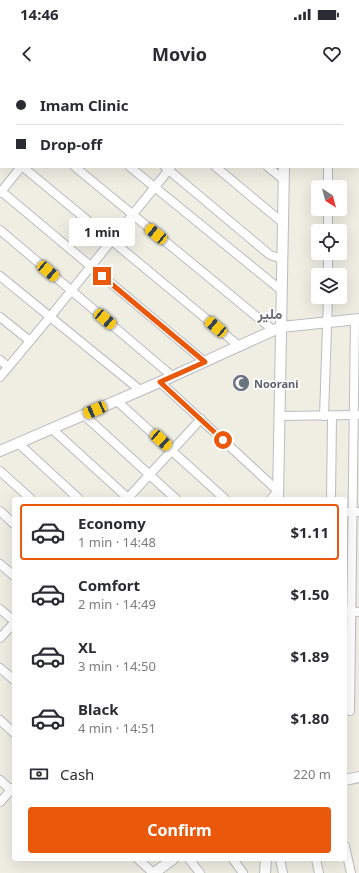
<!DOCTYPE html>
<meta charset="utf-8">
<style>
body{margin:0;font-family:"Noto Sans",Vazirmatn,sans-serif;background:#f2f2f3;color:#2b2b33;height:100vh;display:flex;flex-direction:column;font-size:15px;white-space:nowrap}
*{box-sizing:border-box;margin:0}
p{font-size:13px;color:#7c7c81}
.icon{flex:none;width:22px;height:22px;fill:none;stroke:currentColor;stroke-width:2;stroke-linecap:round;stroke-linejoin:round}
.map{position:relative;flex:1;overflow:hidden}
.sheet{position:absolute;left:12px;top:417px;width:335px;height:364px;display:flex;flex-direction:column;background:#fff;border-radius:4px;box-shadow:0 4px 16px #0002}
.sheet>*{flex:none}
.banner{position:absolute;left:0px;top:0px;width:359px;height:88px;box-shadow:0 4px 16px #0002;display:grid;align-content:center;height:88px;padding:0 16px;background:#fff}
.needle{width:26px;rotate:144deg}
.buttons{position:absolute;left:311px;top:100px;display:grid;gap:8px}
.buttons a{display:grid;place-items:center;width:36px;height:36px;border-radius:4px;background:#fff;box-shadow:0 4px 16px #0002;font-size:20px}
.end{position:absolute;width:18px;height:18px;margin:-9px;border:5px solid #ea580c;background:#fff;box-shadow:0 0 0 2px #fff}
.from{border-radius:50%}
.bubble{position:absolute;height:28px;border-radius:4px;background:#fff;box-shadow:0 4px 16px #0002;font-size:13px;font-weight:700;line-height:28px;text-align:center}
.car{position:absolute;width:12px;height:24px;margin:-12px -6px;border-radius:5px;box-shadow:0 0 3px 1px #0007;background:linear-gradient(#f5c518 24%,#345 0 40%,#f5c518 0 76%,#345 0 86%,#f5c518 0)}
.banner b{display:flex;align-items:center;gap:14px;height:38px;font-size:15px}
.banner b+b{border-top:1px solid #e1e1e2}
.banner i{width:10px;height:10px;background:#2b2b33}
ul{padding:7px 0 0;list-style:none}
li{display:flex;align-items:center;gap:12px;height:56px;margin:0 8px 6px;padding:0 8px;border:2px solid transparent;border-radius:4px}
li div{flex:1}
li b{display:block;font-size:15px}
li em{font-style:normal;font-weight:700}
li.current{border-color:#ea580c}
li>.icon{width:36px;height:36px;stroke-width:1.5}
.pay{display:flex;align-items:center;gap:10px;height:44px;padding:0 16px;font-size:15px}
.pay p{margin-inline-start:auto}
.action{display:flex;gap:8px;margin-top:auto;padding:8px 16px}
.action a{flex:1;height:46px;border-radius:4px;background:#ea580c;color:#fff;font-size:16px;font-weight:700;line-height:46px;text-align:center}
.status{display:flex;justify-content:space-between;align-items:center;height:28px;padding:0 20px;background:#fff;direction:ltr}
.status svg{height:11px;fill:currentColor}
header{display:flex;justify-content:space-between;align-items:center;height:52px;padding:0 16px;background:#fff;font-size:18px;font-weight:700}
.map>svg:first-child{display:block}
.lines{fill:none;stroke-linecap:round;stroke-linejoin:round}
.minor-casing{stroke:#bbbcc3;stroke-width:10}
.tertiary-casing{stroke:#bbbcc3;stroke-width:12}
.minor{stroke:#fff;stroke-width:8}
.tertiary{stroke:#fff;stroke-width:10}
.route{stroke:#ea580c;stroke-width:5}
.labels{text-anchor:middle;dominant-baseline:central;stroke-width:3.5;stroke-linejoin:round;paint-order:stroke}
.worship-label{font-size:11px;font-weight:bold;fill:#5b616d;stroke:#fff;text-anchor:start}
.district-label{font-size:15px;font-weight:bold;fill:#6c7077;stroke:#fff}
</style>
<div class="status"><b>14:46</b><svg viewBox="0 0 49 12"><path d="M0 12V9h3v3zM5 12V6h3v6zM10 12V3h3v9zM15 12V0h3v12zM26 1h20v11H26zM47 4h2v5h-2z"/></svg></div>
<header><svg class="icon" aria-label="back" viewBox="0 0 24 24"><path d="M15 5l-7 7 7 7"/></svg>Movio<svg class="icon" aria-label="heart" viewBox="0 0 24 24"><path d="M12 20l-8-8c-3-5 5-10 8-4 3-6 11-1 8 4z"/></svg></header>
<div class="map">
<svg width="359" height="793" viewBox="0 0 359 793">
<rect width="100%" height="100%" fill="#efeee3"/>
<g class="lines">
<defs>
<g id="minor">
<path d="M25 0 26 1"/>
<path d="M60 0 61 1"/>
<path d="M111 0 112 1"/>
<path d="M164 0 166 1"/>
<path d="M213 0 214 1"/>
<path d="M91 1 92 0"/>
<path d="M245 1 246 0"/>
<path d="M329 1V0"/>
<path d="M358 69H359"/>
<path d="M23 87 239 266"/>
<path d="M75 87 273 250"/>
<path d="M130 87 282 211"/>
<path d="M165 87 270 175 282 179"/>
<path d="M216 87 283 143"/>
<path d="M268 87 284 100"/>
<path d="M328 107V87"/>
<path d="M1 111 205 282"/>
<path d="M0 113 21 87"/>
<path d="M0 150 172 296"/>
<path d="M328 151V129"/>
<path d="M328 195V173"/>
<path d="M0 196 140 310"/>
<path d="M0 237 30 261"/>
<path d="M0 280 8 287"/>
<path d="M0 297 50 237 171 87"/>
<path d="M160 302 278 411 271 419"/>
<path d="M117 321 225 419"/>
<path d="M84 335 176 419"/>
<path d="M279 336 359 335"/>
<path d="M324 336 328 217"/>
<path d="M52 349 129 419"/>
<path d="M18 363 79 419"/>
<path d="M0 391 31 419"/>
<path d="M127 419 201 339"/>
<path d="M331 419 332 336"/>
<path d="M0 431 14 444"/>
<path d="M345 432H359"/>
<path d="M0 484 14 496"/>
<path d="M0 529 14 541"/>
<path d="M345 531 359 532"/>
<path d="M0 558 14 543"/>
<path d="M0 588 14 600"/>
<path d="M350 631 355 239"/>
<path d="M0 640 14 653"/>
<path d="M0 700 11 710"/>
<path d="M0 722 14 707"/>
<path d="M345 766 351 793"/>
<path d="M138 779 153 793"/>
<path d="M189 779 200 793"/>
<path d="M233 779 243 793"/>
<path d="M280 779 283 793"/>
<path d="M316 779 319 793"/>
</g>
<g id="tertiary">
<path d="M286 1V0"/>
<path d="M0 371 160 302 281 247 359 239"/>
<path d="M278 419 284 87"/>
<path d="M345 700 359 697"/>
<path d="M154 793 173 779"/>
<path d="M265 793 266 779"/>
</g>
</defs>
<!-- minor casing -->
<use href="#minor" class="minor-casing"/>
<!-- tertiary casing -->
<use href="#tertiary" class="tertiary-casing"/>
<!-- minor -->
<use href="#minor" class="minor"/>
<!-- tertiary -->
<use href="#tertiary" class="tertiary"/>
</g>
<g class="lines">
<!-- route -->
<path class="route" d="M102 196 205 282 160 302 223 360"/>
</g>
<!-- icons -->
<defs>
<symbol id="mosque-disc" viewBox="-11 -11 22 22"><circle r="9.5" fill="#6b7280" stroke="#fff"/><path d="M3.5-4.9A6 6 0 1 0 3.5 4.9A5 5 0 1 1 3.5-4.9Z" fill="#fff"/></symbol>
</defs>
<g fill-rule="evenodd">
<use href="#mosque-disc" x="231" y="293" width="20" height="20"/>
</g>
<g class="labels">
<!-- worship labels -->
<g class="worship-label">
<text x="254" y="303">Noorani</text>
</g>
<!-- district labels -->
<g class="district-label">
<text x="270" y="233">ملیر</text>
</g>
</g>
</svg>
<div class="buttons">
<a><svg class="needle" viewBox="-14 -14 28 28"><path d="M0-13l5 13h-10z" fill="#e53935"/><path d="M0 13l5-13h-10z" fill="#7c7c81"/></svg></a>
<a><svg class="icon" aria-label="locate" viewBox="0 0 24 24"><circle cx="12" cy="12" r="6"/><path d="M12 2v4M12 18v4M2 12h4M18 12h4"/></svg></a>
<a><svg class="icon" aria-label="layers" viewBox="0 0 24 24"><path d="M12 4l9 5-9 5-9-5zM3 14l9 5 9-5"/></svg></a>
</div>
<i class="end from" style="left:223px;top:360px"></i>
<i class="end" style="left:102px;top:196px"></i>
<div class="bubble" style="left:69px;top:138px;width:66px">1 min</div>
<i class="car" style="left:156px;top:154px;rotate:309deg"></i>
<i class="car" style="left:48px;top:191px;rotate:130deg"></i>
<i class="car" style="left:105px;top:239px;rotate:130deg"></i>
<i class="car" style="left:216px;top:247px;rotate:310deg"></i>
<i class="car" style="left:95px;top:330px;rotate:246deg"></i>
<i class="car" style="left:161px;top:360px;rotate:132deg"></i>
<div class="banner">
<b><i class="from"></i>Imam Clinic</b>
<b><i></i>Drop-off</b>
</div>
<section class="sheet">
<ul>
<li class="current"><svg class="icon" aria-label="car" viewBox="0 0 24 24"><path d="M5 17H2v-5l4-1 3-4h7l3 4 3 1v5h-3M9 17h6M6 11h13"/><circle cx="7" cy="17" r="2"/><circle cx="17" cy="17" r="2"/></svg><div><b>Economy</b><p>1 min · 14:48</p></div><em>$1.11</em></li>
<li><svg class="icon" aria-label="car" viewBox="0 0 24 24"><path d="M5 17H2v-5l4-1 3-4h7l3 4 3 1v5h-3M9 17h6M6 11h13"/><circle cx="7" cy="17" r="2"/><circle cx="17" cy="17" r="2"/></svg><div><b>Comfort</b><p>2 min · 14:49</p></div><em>$1.50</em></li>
<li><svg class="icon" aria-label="car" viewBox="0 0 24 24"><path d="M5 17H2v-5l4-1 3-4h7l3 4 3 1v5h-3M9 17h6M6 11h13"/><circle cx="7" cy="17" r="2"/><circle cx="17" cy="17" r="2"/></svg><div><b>XL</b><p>3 min · 14:50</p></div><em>$1.89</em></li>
<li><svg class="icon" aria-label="car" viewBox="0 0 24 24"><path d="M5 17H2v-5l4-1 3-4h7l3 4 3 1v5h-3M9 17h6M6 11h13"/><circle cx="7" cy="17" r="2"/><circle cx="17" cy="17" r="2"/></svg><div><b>Black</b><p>4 min · 14:51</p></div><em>$1.80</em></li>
</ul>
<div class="pay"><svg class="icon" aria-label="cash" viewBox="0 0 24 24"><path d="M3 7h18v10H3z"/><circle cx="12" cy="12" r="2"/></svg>Cash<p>220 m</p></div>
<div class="action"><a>Confirm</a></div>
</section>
</div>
